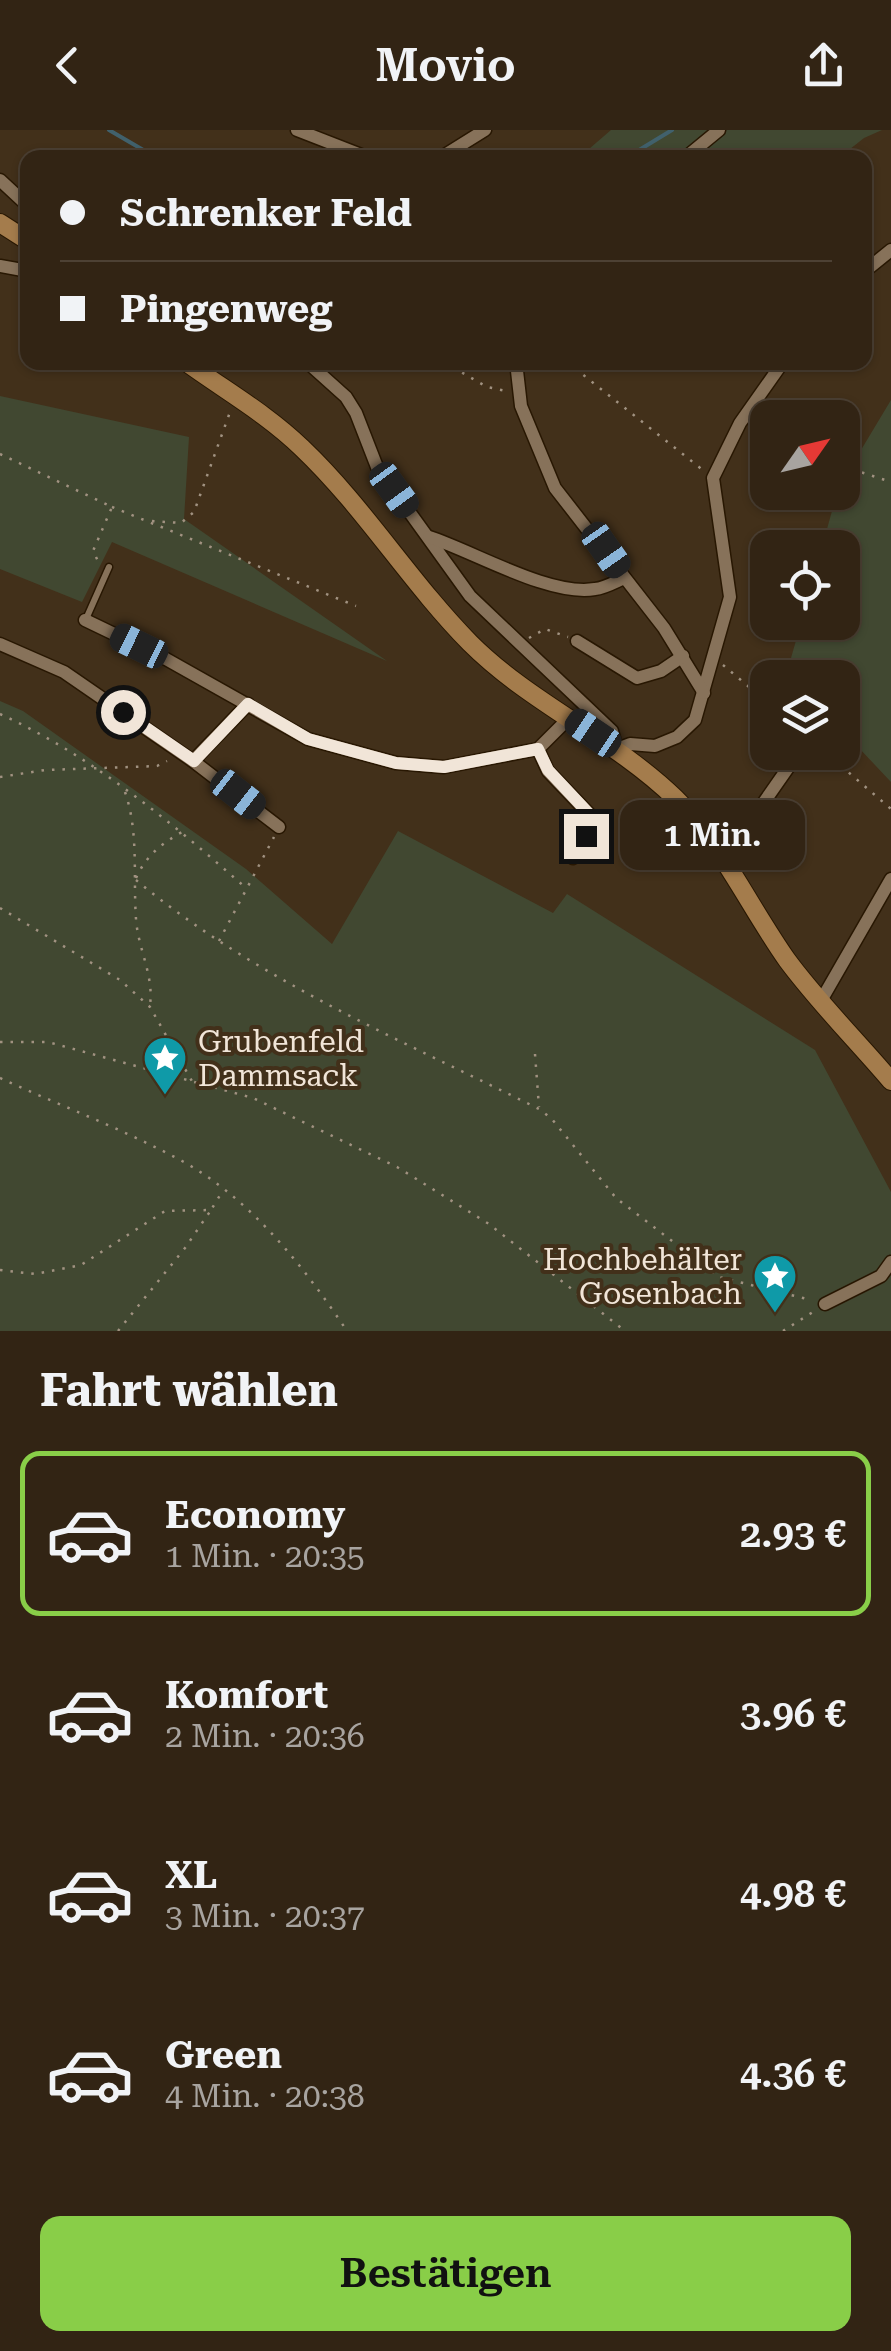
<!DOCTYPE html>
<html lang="de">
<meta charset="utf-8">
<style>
body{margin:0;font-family:"Roboto Serif",serif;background:#3a2c1d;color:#f1f3f6;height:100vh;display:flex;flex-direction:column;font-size:38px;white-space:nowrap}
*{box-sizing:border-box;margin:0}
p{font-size:32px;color:#a8a4a0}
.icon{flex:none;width:55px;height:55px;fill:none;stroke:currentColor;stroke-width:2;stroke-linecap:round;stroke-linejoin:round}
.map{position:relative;height:1201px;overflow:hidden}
.details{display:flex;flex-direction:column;background:#322414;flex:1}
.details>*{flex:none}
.hud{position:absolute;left:20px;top:20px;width:852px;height:220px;border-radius:20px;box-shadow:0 2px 8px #0004,0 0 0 2px #4d4134;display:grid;align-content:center;height:220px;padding:0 40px;background:#322414}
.needle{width:65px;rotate:56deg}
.fabs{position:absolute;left:750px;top:270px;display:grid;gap:20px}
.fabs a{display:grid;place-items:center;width:110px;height:110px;border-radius:20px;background:#322414;box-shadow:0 2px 8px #0004,0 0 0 2px #4d4134;font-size:50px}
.end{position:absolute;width:45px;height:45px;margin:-22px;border:12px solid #f1e5d8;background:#111;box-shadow:0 0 0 5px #111}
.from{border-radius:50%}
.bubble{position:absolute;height:70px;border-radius:20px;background:#322414;box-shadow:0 2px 8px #0004,0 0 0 2px #4d4134;font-size:32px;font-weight:600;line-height:70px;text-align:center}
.car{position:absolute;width:30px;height:60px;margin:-30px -15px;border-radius:12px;box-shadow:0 0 8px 2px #0007;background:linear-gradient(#222 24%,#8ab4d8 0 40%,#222 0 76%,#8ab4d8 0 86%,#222 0)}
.hud b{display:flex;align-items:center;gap:35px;height:95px;font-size:38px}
.hud b+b{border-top:2px solid #4d4134}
.hud i{width:25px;height:25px;background:#f1f3f6}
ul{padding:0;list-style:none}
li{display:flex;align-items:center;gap:30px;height:165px;margin:0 20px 15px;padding:0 20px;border:5px solid transparent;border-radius:20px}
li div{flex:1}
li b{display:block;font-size:38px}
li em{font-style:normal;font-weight:600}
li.on{border-color:#89ce48}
li>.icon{width:90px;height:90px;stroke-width:1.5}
h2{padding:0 40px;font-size:45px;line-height:120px}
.button{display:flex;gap:20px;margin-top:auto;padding:20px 40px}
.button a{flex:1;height:115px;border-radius:20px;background:#89ce48;color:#111;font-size:40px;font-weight:600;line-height:115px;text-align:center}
header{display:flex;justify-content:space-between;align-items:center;height:130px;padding:0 40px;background:#322414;font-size:45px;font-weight:600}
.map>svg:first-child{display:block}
.green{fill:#414831}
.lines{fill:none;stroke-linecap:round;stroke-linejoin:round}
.stream{stroke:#41616c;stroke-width:4}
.service-casing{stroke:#281702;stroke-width:9}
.minor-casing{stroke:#281702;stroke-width:15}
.secondary-casing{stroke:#281702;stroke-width:20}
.path{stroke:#a19281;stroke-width:2.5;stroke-dasharray:2.5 8;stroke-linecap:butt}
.service{stroke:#87725a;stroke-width:6}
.minor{stroke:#87725a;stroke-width:12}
.secondary{stroke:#a47c4c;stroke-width:18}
.route{stroke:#f1e5d8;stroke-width:12}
.labels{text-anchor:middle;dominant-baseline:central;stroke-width:8;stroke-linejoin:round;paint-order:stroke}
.poi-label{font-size:30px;fill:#f1e5d8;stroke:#42301a;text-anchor:start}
</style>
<header><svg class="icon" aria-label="back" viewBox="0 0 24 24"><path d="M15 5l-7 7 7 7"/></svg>Movio<svg class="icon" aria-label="share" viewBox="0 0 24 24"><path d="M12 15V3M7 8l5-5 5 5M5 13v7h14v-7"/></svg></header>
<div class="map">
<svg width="891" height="1201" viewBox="0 0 891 1201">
<rect width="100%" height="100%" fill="#42301a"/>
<!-- green -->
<g class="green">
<path d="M611 0H882L864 8 840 27 584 28 582 25Z"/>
<path d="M0 266 189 307 184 389 387 531 112 412 82 472 0 439Z"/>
<path d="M891 270V652L843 601 842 548 792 547 787 542 801 493 842 492V418L822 417 837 363 842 362 843 350Z"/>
<path d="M0 571 23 581 246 739 332 814 398 701 553 783 567 764 815 920 891 1062V1201H0Z"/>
</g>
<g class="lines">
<!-- stream -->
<g class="stream">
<path d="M109 0 157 28"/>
<path d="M626 28 672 0"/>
</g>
<defs>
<path id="service" d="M86 489 109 437"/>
<g id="minor">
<path d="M297 0 369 28"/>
<path d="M440 28 485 0"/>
<path d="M685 28 719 0"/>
<path d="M0 50 28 76"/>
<path d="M0 136 28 141"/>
<path d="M865 141 891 120"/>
<path d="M307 232 346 267 356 283 377 337 470 466 612 601 617 619 630 614 655 616 677 607 695 590 730 467 713 348 740 293 783 232"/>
<path d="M516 232 521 276 555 358 664 498 704 563"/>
<path d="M429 407C473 421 550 467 595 459 605 458 615 452 624 448"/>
<path d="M85 490 166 529 308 609 396 633 444 637 538 619 569 588"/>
<path d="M577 511 637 548 661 541 683 526"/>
<path d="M0 514 64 542 193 631 279 697"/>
<path d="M538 619 548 641 592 687 586 706 573 728"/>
<path d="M193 631 248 574"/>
<path d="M723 731 799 622"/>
<path d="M822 869 891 749"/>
<path d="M825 1174 881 1146 891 1132"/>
</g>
<g id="secondary">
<path d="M0 93 28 111"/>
<path d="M186 232C226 261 267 284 302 318 364 377 410 452 470 513 531 574 613 608 675 668 718 709 752 781 787 830 818 872 857 911 891 951"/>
</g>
</defs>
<!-- service casing -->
<use href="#service" class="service-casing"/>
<!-- minor casing -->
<use href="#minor" class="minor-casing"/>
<!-- secondary casing -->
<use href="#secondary" class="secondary-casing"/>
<!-- path -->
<g class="path">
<path d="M444 232 487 257 506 261"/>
<path d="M567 232 704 341"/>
<path d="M0 324 112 377 93 421 100 435"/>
<path d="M842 336 891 352"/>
<path d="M112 377 356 476"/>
<path d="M152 391 181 393 194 382 230 282"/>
<path d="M529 508 545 499 568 507"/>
<path d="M723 535 768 573"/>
<path d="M0 584C92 626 171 692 246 758"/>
<path d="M825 622 891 679"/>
<path d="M0 647 45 640 157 636 167 631"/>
<path d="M125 662C139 702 133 747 136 789 138 819 154 845 150 875"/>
<path d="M136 748C146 726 161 714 182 702"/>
<path d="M136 750C255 849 401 910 539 979L551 988 616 1068 719 1147 811 1170"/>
<path d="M0 778 120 850 150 877 193 953"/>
<path d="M219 811 274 707"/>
<path d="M0 912H48L253 968 397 1037 489 1094 625 1201"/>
<path d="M535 924 539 977"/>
<path d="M0 948C61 976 123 999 182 1031 251 1069 304 1137 347 1201"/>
<path d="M0 1140 35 1144 81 1135 165 1081 211 1080 222 1062"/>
<path d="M118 1201 185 1118 211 1080"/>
<path d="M783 1201 816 1180"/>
</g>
<!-- service -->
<use href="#service" class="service"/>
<!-- minor -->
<use href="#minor" class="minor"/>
<!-- secondary -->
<use href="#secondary" class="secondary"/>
</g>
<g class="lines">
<!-- route -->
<path class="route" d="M123 582 194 631 248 574 308 609 396 633 444 637 538 619 548 640 592 687 586 706"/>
</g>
<!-- icons -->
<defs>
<symbol id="sight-pin" viewBox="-11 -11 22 30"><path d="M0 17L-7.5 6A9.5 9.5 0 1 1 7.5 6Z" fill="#0f9aa8" stroke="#42301a"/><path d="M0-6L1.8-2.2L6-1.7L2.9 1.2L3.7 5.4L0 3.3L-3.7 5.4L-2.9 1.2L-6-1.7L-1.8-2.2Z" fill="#fff"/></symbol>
</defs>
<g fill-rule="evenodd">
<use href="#sight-pin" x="140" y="903" width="50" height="68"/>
<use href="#sight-pin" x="750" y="1121" width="50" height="68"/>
</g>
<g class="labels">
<!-- poi labels -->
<g class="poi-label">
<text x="198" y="911">Grubenfeld<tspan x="198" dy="34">Dammsack</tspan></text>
<text x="742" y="1129" text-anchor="end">Hochbehälter<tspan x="742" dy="34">Gosenbach</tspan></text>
</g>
</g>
</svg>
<div class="fabs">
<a><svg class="needle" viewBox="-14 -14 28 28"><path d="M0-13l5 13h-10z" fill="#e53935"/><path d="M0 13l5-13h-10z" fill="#a8a4a0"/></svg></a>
<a><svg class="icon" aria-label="locate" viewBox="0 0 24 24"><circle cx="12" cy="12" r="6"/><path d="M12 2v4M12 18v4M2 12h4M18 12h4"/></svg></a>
<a><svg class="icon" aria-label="layers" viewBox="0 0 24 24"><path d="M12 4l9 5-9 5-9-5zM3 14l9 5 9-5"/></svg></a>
</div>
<i class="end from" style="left:123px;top:582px"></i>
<i class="end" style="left:586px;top:706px"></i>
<div class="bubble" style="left:620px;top:670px;width:185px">1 Min.</div>
<i class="car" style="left:394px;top:360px;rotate:144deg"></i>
<i class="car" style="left:606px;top:420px;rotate:145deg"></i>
<i class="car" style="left:139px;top:516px;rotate:296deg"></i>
<i class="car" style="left:593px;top:603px;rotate:304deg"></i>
<i class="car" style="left:238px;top:664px;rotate:128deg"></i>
<div class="hud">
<b><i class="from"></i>Schrenker Feld</b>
<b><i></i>Pingenweg</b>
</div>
</div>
<section class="details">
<h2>Fahrt wählen</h2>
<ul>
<li class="on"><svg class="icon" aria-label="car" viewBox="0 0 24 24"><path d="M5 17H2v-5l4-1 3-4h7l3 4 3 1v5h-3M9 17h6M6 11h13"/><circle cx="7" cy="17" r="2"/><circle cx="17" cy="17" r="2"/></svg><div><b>Economy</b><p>1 Min. · 20:35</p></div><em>2.93 €</em></li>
<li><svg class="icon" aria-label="car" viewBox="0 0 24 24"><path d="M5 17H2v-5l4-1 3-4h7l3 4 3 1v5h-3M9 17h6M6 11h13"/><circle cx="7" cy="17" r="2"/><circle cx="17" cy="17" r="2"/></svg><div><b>Komfort</b><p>2 Min. · 20:36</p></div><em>3.96 €</em></li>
<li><svg class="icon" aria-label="car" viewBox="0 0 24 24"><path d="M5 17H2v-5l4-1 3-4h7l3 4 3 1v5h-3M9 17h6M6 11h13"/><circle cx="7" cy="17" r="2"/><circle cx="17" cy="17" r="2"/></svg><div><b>XL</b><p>3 Min. · 20:37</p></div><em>4.98 €</em></li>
<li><svg class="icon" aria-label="car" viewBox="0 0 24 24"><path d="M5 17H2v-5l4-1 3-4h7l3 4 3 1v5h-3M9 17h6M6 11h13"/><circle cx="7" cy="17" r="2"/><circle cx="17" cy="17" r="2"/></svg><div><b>Green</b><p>4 Min. · 20:38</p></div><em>4.36 €</em></li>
</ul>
<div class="button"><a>Bestätigen</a></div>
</section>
